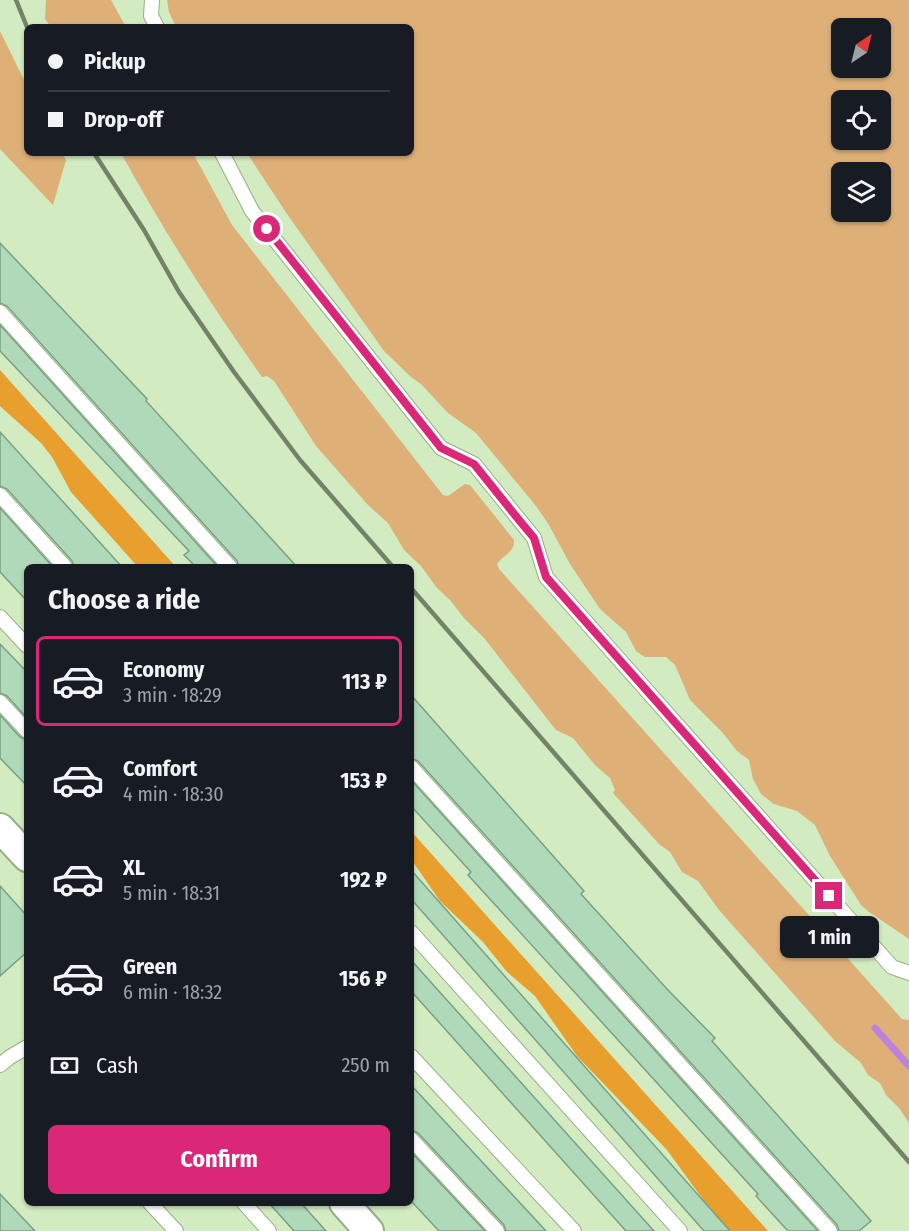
<!DOCTYPE html>
<meta charset="utf-8">
<style>
body{margin:0;font-family:"Fira Sans Condensed",sans-serif;background:#242831;color:#f1f3f6;height:100vh;display:flex;flex-direction:column;font-size:22px;white-space:nowrap}
*{box-sizing:border-box;margin:0}
p{font-size:20px;color:#9ea1a6}
.icon{flex:none;width:33px;height:33px;fill:none;stroke:currentColor;stroke-width:2;stroke-linecap:round;stroke-linejoin:round}
.map{position:relative;flex:1;overflow:hidden}
.side{position:absolute;left:24px;top:564px;width:390px;height:642px;display:flex;flex-direction:column;background:#171b24;border-radius:9px;box-shadow:0 2px 4px #0004}
.side>*{flex:none}
.top-card{position:absolute;left:24px;top:24px;width:390px;height:132px;border-radius:9px;box-shadow:0 2px 4px #0004;display:grid;align-content:center;height:132px;padding:0 24px;background:#171b24}
.needle{width:39px;rotate:35deg}
.fabs{position:absolute;left:831px;top:18px;display:grid;gap:12px}
.fabs a{display:grid;place-items:center;width:60px;height:60px;border-radius:9px;background:#171b24;box-shadow:0 2px 4px #0004;font-size:30px}
.end{position:absolute;width:27px;height:27px;margin:-14px;border:8px solid #db2777;background:#fff;box-shadow:0 0 0 3px #fff}
.from{border-radius:50%}
.bubble{position:absolute;height:42px;border-radius:9px;background:#171b24;box-shadow:0 2px 4px #0004;font-size:20px;font-weight:700;line-height:42px;text-align:center}
.top-card b{display:flex;align-items:center;gap:21px;height:57px;font-size:22px}
.top-card b+b{border-top:2px solid #363941}
.top-card i{width:15px;height:15px;background:#f1f3f6}
ul{padding:0;list-style:none}
li{display:flex;align-items:center;gap:18px;height:90px;margin:0 12px 9px;padding:0 12px;border:3px solid transparent;border-radius:9px}
li div{flex:1}
li b{display:block;font-size:22px}
li em{font-style:normal;font-weight:700}
li.on{border-color:#db2777}
li>.icon{width:54px;height:54px;stroke-width:1.5}
h2{padding:0 24px;font-size:27px;line-height:72px}
.pay{display:flex;align-items:center;gap:15px;height:66px;padding:0 24px;font-size:22px}
.pay p{margin-inline-start:auto}
.cta{display:flex;gap:12px;margin-top:auto;padding:12px 24px}
.cta a{flex:1;height:69px;border-radius:9px;background:#db2777;color:#fff;font-size:24px;font-weight:700;line-height:69px;text-align:center}
.map>svg:first-child{display:block}
.green{fill:#deb077;fill-rule:evenodd}
.forest{fill:#e99f2e}
.lines{fill:none;stroke-linecap:round;stroke-linejoin:round}
.stream{stroke:#bd81e0;stroke-width:7}
.building{fill:#b0d9b9;stroke:#79a082;stroke-width:1.5}
.service-casing{stroke:#97ae86;stroke-width:16}
.minor-casing{stroke:#97ae86;stroke-width:32}
.service{stroke:#fff;stroke-width:14}
.minor{stroke:#fff;stroke-width:28}
.rail{stroke:#748368;stroke-width:4.5}
.route{stroke:#db2777;stroke-width:8}
</style>
<div class="map">
<svg width="909" height="1231" viewBox="0 0 909 1231">
<rect width="100%" height="100%" fill="#d3ebc1"/>
<!-- green -->
<g class="green">
<path d="M46 0H111L126 27H51L45 19Z"/>
<path d="M167 0H909V939L869 912 861 905 830 856 815 825 797 811 774 804 761 794 753 779 749 760 737 751 722 732 690 700 675 665 666 657H645L636 651 626 632 600 609 570 564 549 525 536 506 476 433 448 413 421 384 411 377 384 351 287 214 247 153H411V27H176L169 12ZM842 28H880V68H842ZM880 100V140H842V100ZM842 172H880V212H842Z"/>
<path d="M0 31 27 86V153H62L66 160 53 205 0 149Z"/>
<path d="M121 153H193L232 225 443 495 448 496 465 484 470 485 514 540C515 552 503 555 497 564L499 569 902 1019 909 1020V1123L899 1108 886 1095 880 1083 868 1075 861 1063 835 1041 719 910 698 881 682 872 670 852 659 844 613 793 615 790 610 778 595 765 573 738 556 730 484 638 464 618 450 600 437 588 421 566 404 550 388 523 368 505 316 446 274 381 267 376 262 377C211 305 163 230 121 153Z"/>
</g>
<!-- forest -->
<g class="forest">
<path d="M0 370 176 567H138L71 492 52 457 41 443 0 406Z"/>
<path d="M411 831 768 1231H726L667 1150 577 1056 535 996 507 972 483 942 440 901 411 859Z"/>
</g>
<g class="lines">
<!-- stream -->
<path class="stream" d="M875 1028 909 1066"/>
</g>
<!-- building -->
<g class="building">
<path d="M0 243 147 399 146 401 297 567H239L237 561 7 306 0 303Z"/>
<path d="M0 325 218 567H196L184 555 189 551 0 351Z"/>
<path d="M0 432 122 567H74L72 561 7 489 0 486Z"/>
<path d="M0 508 53 567H27V601L0 572Z"/>
<path d="M0 644 27 672V718L7 696 0 693Z"/>
<path d="M411 695 584 891 581 894 667 989 715 1038 712 1041 871 1221 859 1231H839L837 1225 418 761 411 758Z"/>
<path d="M0 715 20 737 27 740V786L0 758Z"/>
<path d="M411 780 818 1231H788L756 1196 758 1194 468 875 471 872 411 806Z"/>
<path d="M411 870 730 1231H704L411 899Z"/>
<path d="M0 886 27 916V952L0 976Z"/>
<path d="M411 960 654 1231H626L411 991Z"/>
<path d="M411 1085 546 1231H506L504 1225 418 1133 411 1130Z"/>
<path d="M411 1152 485 1231H439L411 1201Z"/>
<path d="M0 1194 35 1231H0Z"/>
<path d="M269 1203H301L326 1231H294Z"/>
</g>
<g class="lines">
<defs>
<g id="service">
<path d="M152 0 151 16 157 27"/>
<path d="M222 153 252 211 441 448 474 464 534 538 546 577 892 967 909 973"/>
<path d="M0 312 230 567"/>
<path d="M0 495 65 567"/>
<path d="M0 617 27 646"/>
<path d="M0 702 27 731"/>
<path d="M411 767 830 1231"/>
<path d="M411 932 680 1231"/>
<path d="M411 1056 574 1231"/>
<path d="M0 1065 10 1057 27 1047"/>
<path d="M411 1139 497 1231"/>
<path d="M150 1203 176 1231"/>
<path d="M244 1203 269 1231"/>
</g>
<g id="minor">
<path d="M0 828 27 857"/>
<path d="M344 1203 369 1231"/>
</g>
</defs>
<!-- service casing -->
<use href="#service" class="service-casing"/>
<!-- minor casing -->
<use href="#minor" class="minor-casing"/>
<!-- service -->
<use href="#service" class="service"/>
<!-- minor -->
<use href="#minor" class="minor"/>
<!-- rail -->
<g class="rail">
<path d="M16 0 27 27"/>
<path d="M94 153 144 230 179 292 234 372 300 460 393 567"/>
<path d="M411 588 909 1162"/>
</g>
</g>
<g class="lines">
<!-- route -->
<path class="route" d="M267 229 441 448 474 464 519 520 534 538 546 577 829 896"/>
</g>
</svg>
<div class="fabs">
<a><svg class="needle" viewBox="-14 -14 28 28"><path d="M0-13l5 13h-10z" fill="#e53935"/><path d="M0 13l5-13h-10z" fill="#9ea1a6"/></svg></a>
<a><svg class="icon" aria-label="locate" viewBox="0 0 24 24"><circle cx="12" cy="12" r="6"/><path d="M12 2v4M12 18v4M2 12h4M18 12h4"/></svg></a>
<a><svg class="icon" aria-label="layers" viewBox="0 0 24 24"><path d="M12 4l9 5-9 5-9-5zM3 14l9 5 9-5"/></svg></a>
</div>
<i class="end from" style="left:267px;top:229px"></i>
<i class="end" style="left:829px;top:896px"></i>
<div class="bubble" style="left:780px;top:916px;width:99px">1 min</div>
<div class="top-card">
<b><i class="from"></i>Pickup</b>
<b><i></i>Drop-off</b>
</div>
<section class="side">
<h2>Choose a ride</h2>
<ul>
<li class="on"><svg class="icon" aria-label="car" viewBox="0 0 24 24"><path d="M5 17H2v-5l4-1 3-4h7l3 4 3 1v5h-3M9 17h6M6 11h13"/><circle cx="7" cy="17" r="2"/><circle cx="17" cy="17" r="2"/></svg><div><b>Economy</b><p>3 min · 18:29</p></div><em>113 ₽</em></li>
<li><svg class="icon" aria-label="car" viewBox="0 0 24 24"><path d="M5 17H2v-5l4-1 3-4h7l3 4 3 1v5h-3M9 17h6M6 11h13"/><circle cx="7" cy="17" r="2"/><circle cx="17" cy="17" r="2"/></svg><div><b>Comfort</b><p>4 min · 18:30</p></div><em>153 ₽</em></li>
<li><svg class="icon" aria-label="car" viewBox="0 0 24 24"><path d="M5 17H2v-5l4-1 3-4h7l3 4 3 1v5h-3M9 17h6M6 11h13"/><circle cx="7" cy="17" r="2"/><circle cx="17" cy="17" r="2"/></svg><div><b>XL</b><p>5 min · 18:31</p></div><em>192 ₽</em></li>
<li><svg class="icon" aria-label="car" viewBox="0 0 24 24"><path d="M5 17H2v-5l4-1 3-4h7l3 4 3 1v5h-3M9 17h6M6 11h13"/><circle cx="7" cy="17" r="2"/><circle cx="17" cy="17" r="2"/></svg><div><b>Green</b><p>6 min · 18:32</p></div><em>156 ₽</em></li>
</ul>
<div class="pay"><svg class="icon" aria-label="cash" viewBox="0 0 24 24"><path d="M3 7h18v10H3z"/><circle cx="12" cy="12" r="2"/></svg>Cash<p>250 m</p></div>
<div class="cta"><a>Confirm</a></div>
</section>
</div>
